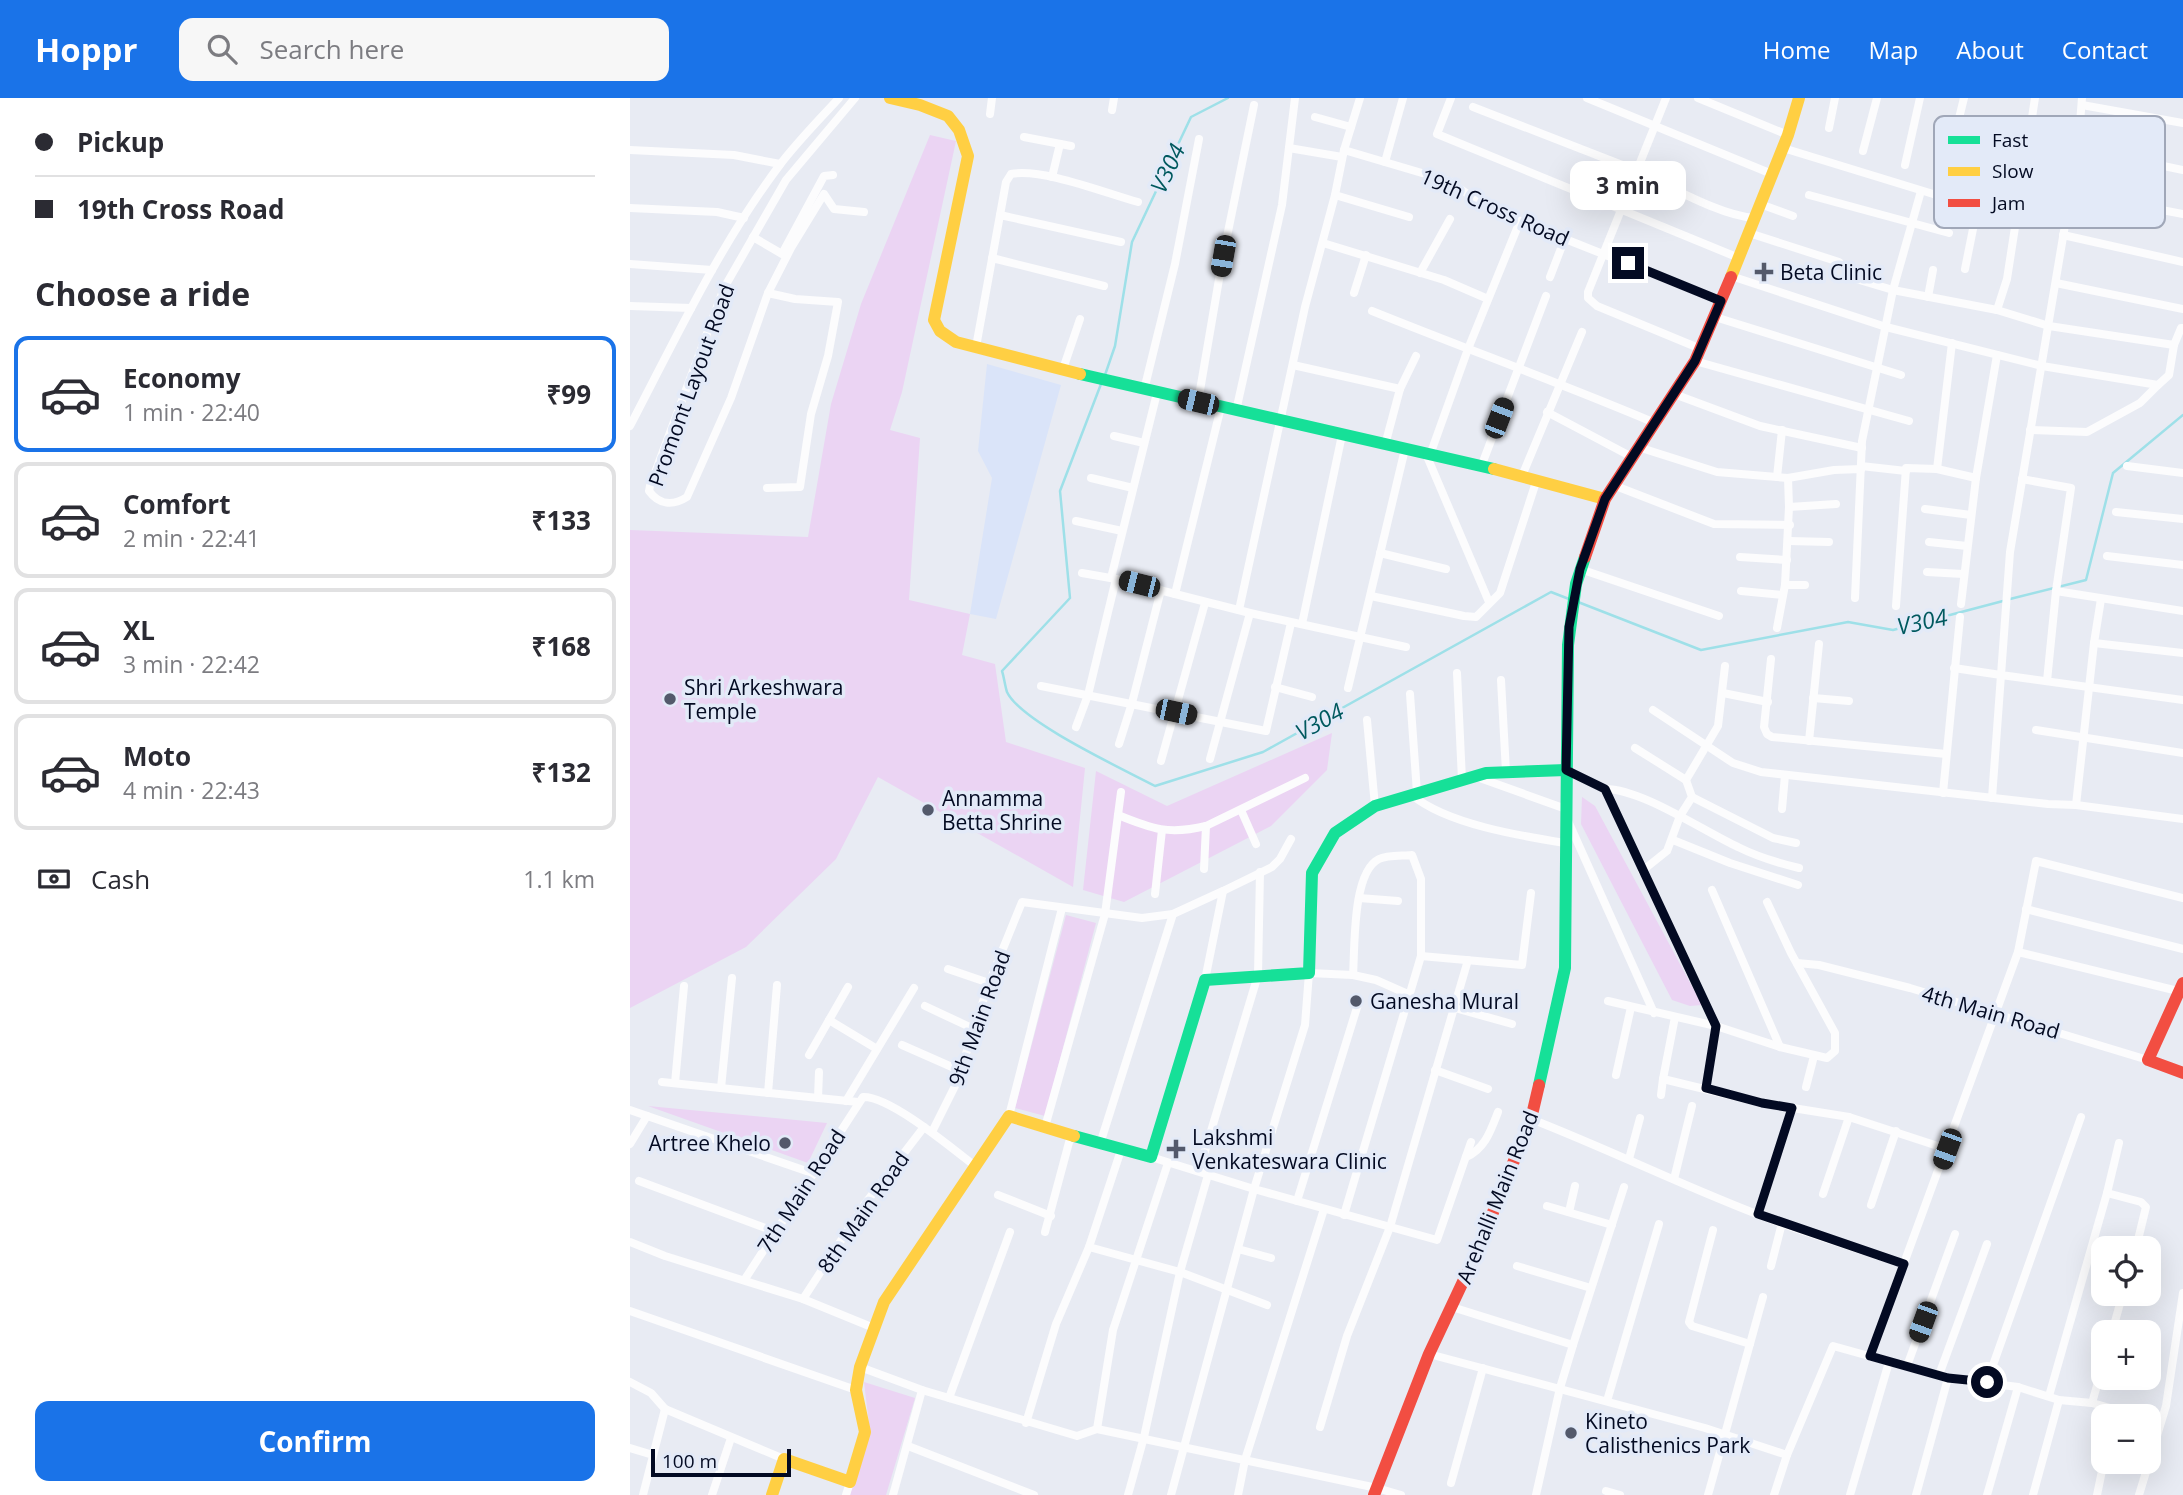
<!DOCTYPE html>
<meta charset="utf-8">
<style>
body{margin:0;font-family:"Open Sans",sans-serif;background:#f7f7f7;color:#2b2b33;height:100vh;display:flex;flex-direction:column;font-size:26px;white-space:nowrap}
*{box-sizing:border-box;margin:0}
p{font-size:23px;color:#7c7c81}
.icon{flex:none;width:38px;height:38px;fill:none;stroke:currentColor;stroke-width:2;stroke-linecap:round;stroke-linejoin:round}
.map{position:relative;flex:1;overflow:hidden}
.drawer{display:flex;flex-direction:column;background:#fff;width:630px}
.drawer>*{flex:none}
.top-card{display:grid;align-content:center;height:154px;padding:0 35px;background:#fff}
.fabs{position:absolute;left:1461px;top:1138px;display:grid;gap:14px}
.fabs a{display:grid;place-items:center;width:70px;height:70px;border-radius:14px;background:#fff;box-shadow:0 7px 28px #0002;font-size:35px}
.scale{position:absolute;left:21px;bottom:18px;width:140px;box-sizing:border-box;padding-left:7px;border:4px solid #030a22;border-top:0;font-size:19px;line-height:24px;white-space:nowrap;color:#030a22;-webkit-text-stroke:5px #e3eaf8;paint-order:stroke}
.end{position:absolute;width:32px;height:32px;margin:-16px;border:9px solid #030a22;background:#fff;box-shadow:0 0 0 4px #fff}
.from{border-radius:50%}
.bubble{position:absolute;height:49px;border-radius:14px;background:#fff;box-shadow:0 7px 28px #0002;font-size:23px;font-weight:700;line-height:49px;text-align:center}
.car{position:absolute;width:21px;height:42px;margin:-21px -10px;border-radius:9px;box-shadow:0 0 5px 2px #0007;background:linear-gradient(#222 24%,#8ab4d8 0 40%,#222 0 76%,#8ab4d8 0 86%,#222 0)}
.top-card b{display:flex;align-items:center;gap:24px;height:66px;font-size:26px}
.top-card b+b{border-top:2px solid #e1e1e2}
.top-card i{width:18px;height:18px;background:#2b2b33}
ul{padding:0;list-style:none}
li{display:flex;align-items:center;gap:21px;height:116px;margin:0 14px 10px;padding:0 21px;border:4px solid #e1e1e2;border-radius:14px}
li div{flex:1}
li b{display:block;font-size:26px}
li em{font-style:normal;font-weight:700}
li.on{border-color:#1a73e8}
li>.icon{width:63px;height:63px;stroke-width:1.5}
h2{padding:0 35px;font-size:32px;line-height:84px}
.pay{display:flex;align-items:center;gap:18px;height:77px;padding:0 35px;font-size:26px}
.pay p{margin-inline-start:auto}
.action{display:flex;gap:14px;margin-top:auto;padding:14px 35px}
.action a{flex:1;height:80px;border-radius:14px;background:#1a73e8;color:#fff;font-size:28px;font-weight:700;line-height:80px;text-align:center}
header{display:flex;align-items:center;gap:42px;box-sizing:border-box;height:98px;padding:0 35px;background:#1a73e8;color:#fff}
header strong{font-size:33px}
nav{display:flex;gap:38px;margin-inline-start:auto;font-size:24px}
.search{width:490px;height:63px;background:#f7f7f7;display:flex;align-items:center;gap:18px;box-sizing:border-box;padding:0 24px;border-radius:14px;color:#7c7c81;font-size:26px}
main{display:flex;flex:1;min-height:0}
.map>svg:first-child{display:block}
.built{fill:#dae4f9}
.green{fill:#ebd4f3}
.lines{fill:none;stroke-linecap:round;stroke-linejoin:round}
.stream{stroke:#9ee0e8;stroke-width:2.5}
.street{stroke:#fcfcfd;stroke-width:8}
.fast{stroke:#16e098;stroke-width:12}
.slow{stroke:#ffcf43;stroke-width:12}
.jam{stroke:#f24e42;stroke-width:12}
.route{stroke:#030a22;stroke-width:9}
.poi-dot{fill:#53596b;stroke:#e3eaf8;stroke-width:2.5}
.labels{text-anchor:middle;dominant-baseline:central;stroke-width:7;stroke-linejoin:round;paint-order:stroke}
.street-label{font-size:21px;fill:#030a22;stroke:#e3eaf8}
.poi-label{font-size:21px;fill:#030a22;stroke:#e3eaf8;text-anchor:start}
.water-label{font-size:23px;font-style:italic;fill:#00595f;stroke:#e3eaf8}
.key{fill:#e3eaf8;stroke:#a0a7b8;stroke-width:2}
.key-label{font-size:19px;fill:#030a22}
</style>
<header>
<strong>Hoppr</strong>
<div class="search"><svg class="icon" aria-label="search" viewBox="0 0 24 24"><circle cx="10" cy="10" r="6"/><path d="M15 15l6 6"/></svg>Search here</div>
<nav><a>Home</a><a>Map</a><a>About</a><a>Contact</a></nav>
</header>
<main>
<section class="drawer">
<div class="top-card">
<b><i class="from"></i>Pickup</b>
<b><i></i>19th Cross Road</b>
</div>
<h2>Choose a ride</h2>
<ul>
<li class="on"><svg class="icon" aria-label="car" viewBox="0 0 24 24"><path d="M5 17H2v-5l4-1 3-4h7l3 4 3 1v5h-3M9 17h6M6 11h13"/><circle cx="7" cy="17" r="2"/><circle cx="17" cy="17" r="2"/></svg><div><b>Economy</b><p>1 min · 22:40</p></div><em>₹99</em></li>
<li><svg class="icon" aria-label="car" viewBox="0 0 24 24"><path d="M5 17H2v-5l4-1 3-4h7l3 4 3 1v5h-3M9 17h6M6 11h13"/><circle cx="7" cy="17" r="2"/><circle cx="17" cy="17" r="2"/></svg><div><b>Comfort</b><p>2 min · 22:41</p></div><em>₹133</em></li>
<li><svg class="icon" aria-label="car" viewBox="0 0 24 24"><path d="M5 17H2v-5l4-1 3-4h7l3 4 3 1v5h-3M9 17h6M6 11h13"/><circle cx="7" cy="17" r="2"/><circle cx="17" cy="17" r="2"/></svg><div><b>XL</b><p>3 min · 22:42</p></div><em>₹168</em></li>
<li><svg class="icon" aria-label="car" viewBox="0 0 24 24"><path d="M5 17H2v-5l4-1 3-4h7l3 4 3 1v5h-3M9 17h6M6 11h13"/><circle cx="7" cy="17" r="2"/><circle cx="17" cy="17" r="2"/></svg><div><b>Moto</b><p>4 min · 22:43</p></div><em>₹132</em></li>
</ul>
<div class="pay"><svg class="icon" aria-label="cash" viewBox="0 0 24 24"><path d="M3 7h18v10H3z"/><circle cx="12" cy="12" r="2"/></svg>Cash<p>1.1 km</p></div>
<div class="action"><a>Confirm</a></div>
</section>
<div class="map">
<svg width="1553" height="1397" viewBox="0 0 1553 1397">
<rect width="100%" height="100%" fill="#e8ebf3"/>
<!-- built -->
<path class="built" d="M357 266 431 287 366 521 340 516 362 380 348 353Z"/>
<!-- green -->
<g class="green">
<path d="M300 37 326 43 272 294 260 332 290 340 279 502 340 516 332 557 365 566 376 644 455 670 443 789 248 679 206 761 116 849 0 910V432L178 439 201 306 231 206Z"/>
<path d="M702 635 697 672 641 728 494 804 453 792 466 673 537 708Z"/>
<path d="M952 699 965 708 1072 907 1060 908 1042 902 951 726Z"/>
<path d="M436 817 466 825 415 1018 385 1010Z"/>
<path d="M18 1008 197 1025 178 1065Z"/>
<path d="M234 1284 285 1300 256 1397H220L240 1334Z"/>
</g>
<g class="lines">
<!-- stream -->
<g class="stream">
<path d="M475 277 485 248 502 144 561 19 598 0"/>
<path d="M471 286 430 393 440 500 372 573C374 579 375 588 377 594 391 624 493 671 525 688L633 654 921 494 939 501"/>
<path d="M1380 501 1456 482 1483 375 1553 317"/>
<path d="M948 504 1071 552 1218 524 1263 532 1373 503"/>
</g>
<!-- street -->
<g class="street">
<path d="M225 0 156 82 94 190 20 388 19 393C29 407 43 408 57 399L101 300 138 195 161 150 194 96 204 111 234 114"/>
<path d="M821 0 807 36 1109 160"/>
<path d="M957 0 1142 76"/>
<path d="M1036 0 958 194V200L967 208 1071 251"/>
<path d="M1068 0 1158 37"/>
<path d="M1452 0 1448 50 1380 454 1371 577 1553 602"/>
<path d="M1452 7 1553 25"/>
<path d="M843 9 1000 70H1008L1013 76C1043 90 1092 118 1125 120"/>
<path d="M482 12 484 0"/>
<path d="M360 16 362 0"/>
<path d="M685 19 721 29"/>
<path d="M1199 30 1205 0"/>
<path d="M1358 31 1399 34"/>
<path d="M394 39 441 48"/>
<path d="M659 50 712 59"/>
<path d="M1153 50 1326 103"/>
<path d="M1448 50 1553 72"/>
<path d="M0 52 104 57 150 66"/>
<path d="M714 52 819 83 852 106 890 123 1091 203"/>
<path d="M1233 53 1247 0"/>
<path d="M1358 62 1351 91 1389 98"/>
<path d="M755 64 773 0"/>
<path d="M1275 67 1290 0"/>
<path d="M1316 73 1334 0"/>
<path d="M422 79 430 46"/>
<path d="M1439 94 1553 116"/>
<path d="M705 97 779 119"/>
<path d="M1179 97 1319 135"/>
<path d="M1130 106 1163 118"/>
<path d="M0 110 87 114 114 120"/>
<path d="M370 117 491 144"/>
<path d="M1119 135 1209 164"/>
<path d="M1433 137 1553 164"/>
<path d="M123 139 152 156 194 78 203 77"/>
<path d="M693 145 814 182 858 201"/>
<path d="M362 160 474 188"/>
<path d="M0 166 82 172"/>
<path d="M1335 171 1351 91"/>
<path d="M790 175 820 121"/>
<path d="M1101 178 1256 229 1412 268 1528 287 1539 277 1544 247"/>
<path d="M920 179 935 140"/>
<path d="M1226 181 1263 192 1367 212 1419 228 1544 247 1551 230H1553"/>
<path d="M1426 185 1553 211"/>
<path d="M724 195 736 157"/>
<path d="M1298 199 1303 172"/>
<path d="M0 208 61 210"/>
<path d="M1367 212 1377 181 1405 0"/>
<path d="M742 213C836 251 931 285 1025 325"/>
<path d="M1085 219 1271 277"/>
<path d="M346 249 376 84 381 76C413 70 475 95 508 104"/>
<path d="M1065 263 1279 323"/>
<path d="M663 267 770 291 755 347"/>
<path d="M433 271 450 221"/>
<path d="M770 291 786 258"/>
<path d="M514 292 545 166 569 41"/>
<path d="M1044 296 1130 328 1232 350"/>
<path d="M568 304 593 158 624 7"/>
<path d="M606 313 652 107 665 0"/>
<path d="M917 314 1002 359"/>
<path d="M0 328C46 240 89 148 149 68 167 44 189 22 209 0"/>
<path d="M1400 332 1457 334 1510 305 1528 287"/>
<path d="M484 338 514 345"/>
<path d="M1008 349 1087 374 1158 380 1204 372 1231 371"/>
<path d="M796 356 859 504"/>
<path d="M800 357 838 251 890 123"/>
<path d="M1231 368 1276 373"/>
<path d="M1497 368 1553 375"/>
<path d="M851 369 916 198"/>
<path d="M1307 371 1322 245"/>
<path d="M892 378 952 234"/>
<path d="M1147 379 1152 332"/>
<path d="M461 380 503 390"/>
<path d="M1158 380 1159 409 1206 406"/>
<path d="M1392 381 1441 390 1426 493"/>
<path d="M983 387 1084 426 1160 427"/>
<path d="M137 390 170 389 181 316 198 258 208 204 165 201 138 195"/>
<path d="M1159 409 1155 487H1175"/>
<path d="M1295 411 1341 417"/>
<path d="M1486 414 1553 421"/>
<path d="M446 423 492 433"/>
<path d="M1159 443 1199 444"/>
<path d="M1299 444 1337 448"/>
<path d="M750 455 816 471"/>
<path d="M1477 458 1553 467"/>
<path d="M1110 459 1157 462"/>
<path d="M950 471 1089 518"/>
<path d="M1297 474 1333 476"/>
<path d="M452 475 486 481 620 515 776 549"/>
<path d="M481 480 527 295"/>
<path d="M1111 493 1152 497"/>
<path d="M545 496 591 309"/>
<path d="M741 498 834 518 846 519 870 495 907 381"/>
<path d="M1225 500 1232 343 1263 192 1291 93"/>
<path d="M1331 506 1346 380 1367 257"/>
<path d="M1266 508 1276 370 1307 371 1346 380"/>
<path d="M609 512 675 209 705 97 714 52 730 0"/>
<path d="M672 526 712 337"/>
<path d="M1147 530 1155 487"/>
<path d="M1464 545 1553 555"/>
<path d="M1141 561 1134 629 1137 636 1142 639 1316 656"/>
<path d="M1324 570 1371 577 1362 700"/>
<path d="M827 575 832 682"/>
<path d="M871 582 876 674"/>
<path d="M1417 583 1426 493 1553 513"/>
<path d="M411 588 636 633 661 525"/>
<path d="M645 589 682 599"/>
<path d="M718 590 775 351"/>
<path d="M1093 595 1138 604"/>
<path d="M780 596 787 695"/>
<path d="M1183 600 1219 603"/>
<path d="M1023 612 1103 665 1131 674 1418 706 1446 707 1553 721"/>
<path d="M737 622 745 708"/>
<path d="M446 629 458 597 486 481"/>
<path d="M1406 632 1553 655"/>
<path d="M1179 643 1189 546"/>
<path d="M489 646 502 605 531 492"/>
<path d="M1005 650 1056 682"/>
<path d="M580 661 620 515"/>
<path d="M531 663 575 505"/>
<path d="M936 672 975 691 1086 928 1076 990"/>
<path d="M847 679 936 711"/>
<path d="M975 691C1012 691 1073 733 1108 749 1128 759 1148 765 1169 770"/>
<path d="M1313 695 1330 519"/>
<path d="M782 697C816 726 891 738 935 745"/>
<path d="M1062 699 1143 740 1166 745"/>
<path d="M1446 707 1464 545 1471 501"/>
<path d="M1152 711 1155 677"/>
<path d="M611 712 626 746"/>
<path d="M488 717C522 731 539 737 576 728L675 680"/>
<path d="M938 723 1024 915"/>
<path d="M1043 742 1100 765 1168 787"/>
<path d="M574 771 576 728"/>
<path d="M1012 773 1037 753 1050 718 1062 699 1056 682 1088 628 1095 568"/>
<path d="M1082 792 1150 949"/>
<path d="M593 793 642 769 650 761 661 741"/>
<path d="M525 796 532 732"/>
<path d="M729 800 768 803"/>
<path d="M1396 811 1553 851"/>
<path d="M1388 854 1548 893"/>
<path d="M791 858 892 867 901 795"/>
<path d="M1167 865 1189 867 1280 890 1518 962"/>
<path d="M318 871 359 885"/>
<path d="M978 903 1086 928 1150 949 1197 960 1205 953V935L1161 855 1137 804"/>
<path d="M295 908 344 931"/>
<path d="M825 910 882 926"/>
<path d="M1045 919 1033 981 1132 1005 1219 1019 1317 1051"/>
<path d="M199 922 247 951"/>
<path d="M272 947 331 973"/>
<path d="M179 957 218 889"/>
<path d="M805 972 858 991"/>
<path d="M986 977 1001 909"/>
<path d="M32 984 228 1004"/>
<path d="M45 985 54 888"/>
<path d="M1176 989 1184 958"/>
<path d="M91 990 102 880"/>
<path d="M138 995 147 887"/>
<path d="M1031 997 1033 981"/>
<path d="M188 1000 189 974"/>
<path d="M216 1003 284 890"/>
<path d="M0 1012 185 1076"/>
<path d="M379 1018 432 810"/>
<path d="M901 1021C986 1054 1067 1095 1153 1126 1193 1140 1234 1153 1274 1166"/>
<path d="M415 1029 475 816 491 694"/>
<path d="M302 1034 326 986 359 885 392 804 512 820 543 816"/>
<path d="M0 1046 17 1018"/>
<path d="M470 1046 543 816 593 793 575 882"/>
<path d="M521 1059 624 1091 807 1142 841 1044"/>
<path d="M836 1059C855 1051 861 1032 868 1014"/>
<path d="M999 1061 1010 1020"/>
<path d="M569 1073 628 877 630 774"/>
<path d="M1044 1081 1062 1008"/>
<path d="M9 1083 146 1134"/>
<path d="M1477 1095 1511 1104 1516 1109 1506 1150"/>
<path d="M1193 1096 1219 1019"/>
<path d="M368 1097 421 1118"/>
<path d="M667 1103 729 903"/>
<path d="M1241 1107 1266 1033"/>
<path d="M917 1108 982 1127"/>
<path d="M939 1114 945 1088"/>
<path d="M1128 1116 1162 1010"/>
<path d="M714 1117 791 858V781L782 757C772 758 757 757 749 761 722 774 725 850 723 877"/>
<path d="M1083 1132 1059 1224 1062 1228 1120 1246"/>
<path d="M415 1134 441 1037"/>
<path d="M0 1144 35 1158 173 1201 244 1230"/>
<path d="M459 1149 550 1174 637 1207"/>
<path d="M608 1151 641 1160"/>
<path d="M887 1168 961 1190"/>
<path d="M1141 1168 1152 1125"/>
<path d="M115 1181 233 999C260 998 323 1051 345 1068"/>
<path d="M173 1201 234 1107 294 1029"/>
<path d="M822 1209 943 1247 930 1290 906 1397"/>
<path d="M0 1213 226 1292"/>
<path d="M1482 1234 1493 1195"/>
<path d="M943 1247 994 1089"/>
<path d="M799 1256 1075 1330 1157 1357"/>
<path d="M1240 1258 1388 854 1406 763 1553 800"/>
<path d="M1277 1268 1325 1136"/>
<path d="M230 1269 292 1292 447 1338 467 1331 747 1390 771 1397"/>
<path d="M1309 1277 1357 1146"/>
<path d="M0 1284 21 1295 35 1311 154 1361"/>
<path d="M1357 1284 1451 1019"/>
<path d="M1419 1298 1477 1095 1489 1045"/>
<path d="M319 1300 380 1134"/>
<path d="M977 1303 1029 1126"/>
<path d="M1462 1305 1474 1263"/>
<path d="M396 1325 426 1226 459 1149 491 1052"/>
<path d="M690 1329 717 1238 760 1129 838 862"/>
<path d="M467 1331 483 1232 538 1065"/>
<path d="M278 1348 404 1397"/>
<path d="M0 1350 23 1357"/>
<path d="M821 1385 853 1270"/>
<path d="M976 1393 990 1397"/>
<path d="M13 1397 35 1311"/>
<path d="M82 1397 101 1340"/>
<path d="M216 1397 220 1384"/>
<path d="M263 1397 292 1292"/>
<path d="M498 1397 514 1339 550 1174 578 1077"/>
<path d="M541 1397 624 1091 675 927 679 875 723 877 746 882 780 897"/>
<path d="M608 1397 615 1362 694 1111"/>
<path d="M1078 1397 1133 1199"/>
<path d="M1144 1397 1157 1357 1203 1248 1318 1280 1388 1289 1429 1302 1462 1305 1484 1311 1483 1318"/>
<path d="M1220 1397 1259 1264"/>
<path d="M1286 1397 1318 1280"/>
<path d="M1357 1397 1388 1289"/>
<path d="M1403 1397 1429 1302"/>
<path d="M1467 1397 1474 1363"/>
<path d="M1509 1397 1536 1308 1553 1195"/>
</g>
<!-- fast -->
<g class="fast">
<path d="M450 276 864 371"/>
<path d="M909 987 935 870 938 547 946 486 955 459"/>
<path d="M444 1038 521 1059 575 882 679 875 682 775 705 735 745 708 856 675 936 672"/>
</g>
<!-- slow -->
<g class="slow">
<path d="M260 0 290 7 318 18 329 32 338 58 304 222 310 233 326 244 450 276"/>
<path d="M1101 179 1158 37 1169 0"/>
<path d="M864 371 975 401"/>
<path d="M142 1397 154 1361 220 1384 235 1334 226 1292 230 1269 254 1204 379 1018 444 1038"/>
</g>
<!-- jam -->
<g class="jam">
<path d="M955 459 975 401 1065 263 1101 179"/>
<path d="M1553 885 1518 962 1553 975"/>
<path d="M744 1397 799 1256 846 1156 901 1021 909 987"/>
</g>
</g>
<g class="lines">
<!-- route -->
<path class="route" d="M998 165 1091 203 1065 263 975 401 950 471 939 529 936 672 975 691 1086 928 1076 990 1132 1005 1162 1010 1128 1116 1274 1166 1240 1258 1318 1280 1357 1284"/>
</g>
<!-- markers -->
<g class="poi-dot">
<path d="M1130.5 163.5h7v7h7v7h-7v7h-7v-7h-7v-7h7z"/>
<circle cx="40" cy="601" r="7"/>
<circle cx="298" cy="712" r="7"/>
<circle cx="726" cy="903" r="7"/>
<circle cx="155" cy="1045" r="7"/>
<path d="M542.5 1040.5h7v7h7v7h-7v7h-7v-7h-7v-7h7z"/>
<circle cx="941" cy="1335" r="7"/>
</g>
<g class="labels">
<!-- street labels -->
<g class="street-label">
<text transform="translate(865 109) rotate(24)">19th Cross Road</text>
<text transform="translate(61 287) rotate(-70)">Promont Layout Road</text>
<text transform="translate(1361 914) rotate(16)">4th Main Road</text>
<text transform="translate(349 920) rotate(-70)">9th Main Road</text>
<text transform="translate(171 1093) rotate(-57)">7th Main Road</text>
<text transform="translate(867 1099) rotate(-68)">Arehalli Main Road</text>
<text transform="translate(233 1114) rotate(-55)">8th Main Road</text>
</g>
<!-- poi labels -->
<g class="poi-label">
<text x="1150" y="174">Beta Clinic</text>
<text x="54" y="589">Shri Arkeshwara<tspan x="54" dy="24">Temple</tspan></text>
<text x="312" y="700">Annamma<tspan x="312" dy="24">Betta Shrine</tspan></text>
<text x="740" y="903">Ganesha Mural</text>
<text x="562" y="1039">Lakshmi<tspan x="562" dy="24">Venkateswara Clinic</tspan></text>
<text x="141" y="1045" text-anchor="end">Artree Khelo</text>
<text x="955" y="1323">Kineto<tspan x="955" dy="24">Calisthenics Park</tspan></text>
</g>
<!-- water labels -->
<g class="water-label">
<text transform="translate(537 70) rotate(-65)">V304</text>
<text transform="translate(1292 523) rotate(-12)">V304</text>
<text transform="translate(689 623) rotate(-29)">V304</text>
</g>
</g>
<!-- legend -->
<rect x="1304" y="18" width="231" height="112" rx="10" class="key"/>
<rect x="1318" y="38" width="32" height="8" fill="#16e098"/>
<rect x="1318" y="69" width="32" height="9" fill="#ffcf43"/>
<rect x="1318" y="101" width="32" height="8" fill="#f24e42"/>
<g class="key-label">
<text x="1362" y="49">Fast</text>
<text x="1362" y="80">Slow</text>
<text x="1362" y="112">Jam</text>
</g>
</svg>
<div class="fabs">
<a><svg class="icon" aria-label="locate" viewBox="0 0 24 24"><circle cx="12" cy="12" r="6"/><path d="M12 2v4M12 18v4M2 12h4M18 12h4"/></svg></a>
<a>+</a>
<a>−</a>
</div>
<div class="scale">100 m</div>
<i class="end from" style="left:1357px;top:1284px"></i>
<i class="end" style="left:998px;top:165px"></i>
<div class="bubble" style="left:940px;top:63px;width:116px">3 min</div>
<i class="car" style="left:593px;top:158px;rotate:190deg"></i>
<i class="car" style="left:568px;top:304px;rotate:283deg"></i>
<i class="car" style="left:869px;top:320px;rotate:21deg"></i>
<i class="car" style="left:509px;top:486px;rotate:284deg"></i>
<i class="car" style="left:546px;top:614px;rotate:102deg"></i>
<i class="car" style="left:1317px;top:1051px;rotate:200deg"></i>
<i class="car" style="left:1293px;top:1224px;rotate:200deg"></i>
</div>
</main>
